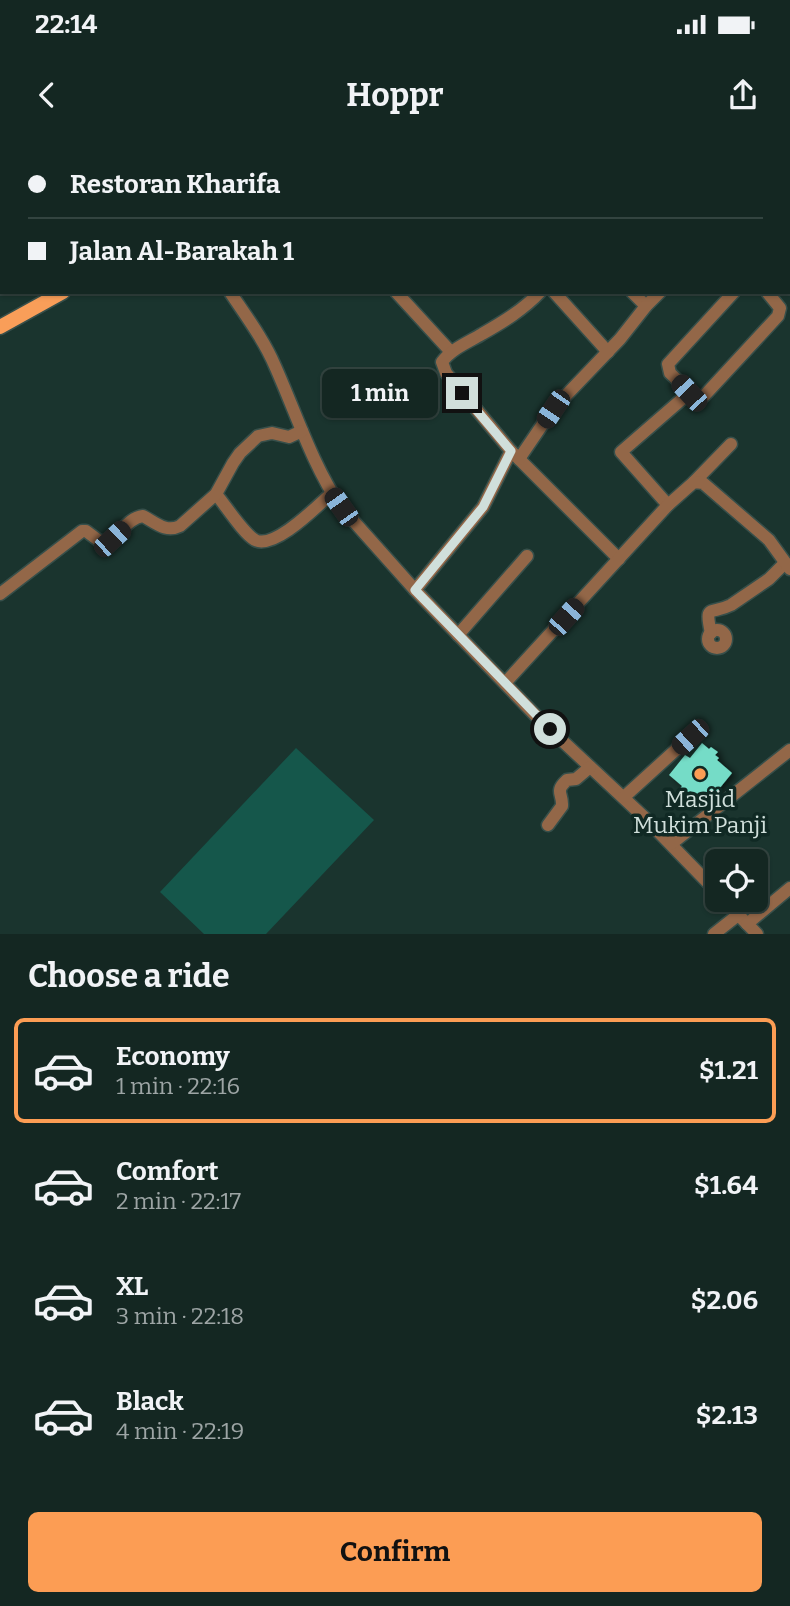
<!DOCTYPE html>
<meta charset="utf-8">
<style>
body{margin:0;font-family:Bitter,serif;background:#21332f;color:#f1f3f6;height:100vh;display:flex;flex-direction:column;font-size:26px;white-space:nowrap}
*{box-sizing:border-box;margin:0}
p{font-size:23px;color:#9da5a5}
.icon{flex:none;width:38px;height:38px;fill:none;stroke:currentColor;stroke-width:2;stroke-linecap:round;stroke-linejoin:round}
.map{position:relative;height:794px;overflow:hidden}
.drawer{display:flex;flex-direction:column;background:#142722;flex:1}
.drawer>*{flex:none}
.banner{position:absolute;left:0px;top:0px;width:791px;height:154px;box-shadow:0 2px 5px #0004,0 0 0 2px #334440;display:grid;align-content:center;height:154px;padding:0 28px;background:#142722}
.buttons{position:absolute;left:705px;top:709px;display:grid;gap:14px}
.buttons a{display:grid;place-items:center;width:63px;height:63px;border-radius:10px;background:#142722;box-shadow:0 2px 5px #0004,0 0 0 2px #334440;font-size:35px}
.end{position:absolute;width:32px;height:32px;margin:-16px;border:9px solid #d0dfdb;background:#111;box-shadow:0 0 0 4px #111}
.from{border-radius:50%}
.bubble{position:absolute;height:49px;border-radius:10px;background:#142722;box-shadow:0 2px 5px #0004,0 0 0 2px #334440;font-size:23px;font-weight:700;line-height:49px;text-align:center}
.car{position:absolute;width:21px;height:42px;margin:-21px -10px;border-radius:9px;box-shadow:0 0 5px 2px #0007;background:linear-gradient(#222 24%,#8ab4d8 0 40%,#222 0 76%,#8ab4d8 0 86%,#222 0)}
.banner b{display:flex;align-items:center;gap:24px;height:66px;font-size:26px}
.banner b+b{border-top:2px solid #334440}
.banner i{width:18px;height:18px;background:#f1f3f6}
ul{padding:0;list-style:none}
li{display:flex;align-items:center;gap:21px;height:105px;margin:0 14px 10px;padding:0 14px;border:4px solid transparent;border-radius:10px}
li div{flex:1}
li b{display:block;font-size:26px}
li em{font-style:normal;font-weight:700}
li.selected{border-color:#fc9d54}
li>.icon{width:63px;height:63px;stroke-width:1.5}
h2{padding:0 28px;font-size:32px;line-height:84px}
.button{display:flex;gap:14px;margin-top:auto;padding:14px 28px}
.button a{flex:1;height:80px;border-radius:10px;background:#fc9d54;color:#111;font-size:28px;font-weight:700;line-height:80px;text-align:center}
.status{display:flex;justify-content:space-between;align-items:center;height:49px;padding:0 35px;background:#142722;direction:ltr}
.status svg{height:19px;fill:currentColor}
header{display:flex;justify-content:space-between;align-items:center;height:91px;padding:0 28px;background:#142722;font-size:32px;font-weight:700}
.map>svg:first-child{display:block}
.green{fill:#15574b}
.building{fill:#75dcc7;filter:url(#shadow)}
.lines{fill:none;stroke-linecap:round;stroke-linejoin:round}
.minor-casing{stroke:#374f4a;stroke-width:15}
.major-casing{stroke:#374f4a;stroke-width:17}
.minor{stroke:#936748;stroke-width:12}
.major{stroke:#f99e59;stroke-width:14}
.route{stroke:#d0dfdb;stroke-width:9}
.poi-dot{fill:#fc9d54;stroke:#102924;stroke-width:2.5}
.labels{text-anchor:middle;dominant-baseline:central;stroke-width:7;stroke-linejoin:round;paint-order:stroke}
.poi-label{font-size:23px;fill:#d0dfdb;stroke:#102924}
</style>
<div class="status"><b>22:14</b><svg viewBox="0 0 49 12"><path d="M0 12V9h3v3zM5 12V6h3v6zM10 12V3h3v9zM15 12V0h3v12zM26 1h20v11H26zM47 4h2v5h-2z"/></svg></div>
<header><svg class="icon" aria-label="back" viewBox="0 0 24 24"><path d="M15 5l-7 7 7 7"/></svg>Hoppr<svg class="icon" aria-label="share" viewBox="0 0 24 24"><path d="M12 15V3M7 8l5-5 5 5M5 13v7h14v-7"/></svg></header>
<div class="map">
<svg width="790" height="794" viewBox="0 0 790 794">
<defs>
<filter id="shadow"><feDropShadow dx="4" dy="2" stdDeviation="3.5" flood-color="#0009"/></filter>
</defs>
<rect width="100%" height="100%" fill="#1a342e"/>
<!-- green -->
<path class="green" d="M296 608 374 680 266 794H204L160 752Z"/>
<!-- building -->
<path class="building" d="M702 603 709 609 711 607 718 612 715 615 719 618 717 620 732 633 706 665 690 651 683 659 676 654 682 646 669 635 685 615 690 618Z"/>
<g class="lines">
<defs>
<g id="minor">
<path d="M134 0 135 2"/>
<path d="M366 0 367 2"/>
<path d="M466 0 468 2"/>
<path d="M621 0 624 2"/>
<path d="M667 0 668 2"/>
<path d="M789 122 790 121"/>
<path d="M789 132 790 133"/>
<path d="M230 152C246 176 264 200 275 226 296 273 312 324 341 367L415 450 540 580 645 678 718 753"/>
<path d="M396 152 451 212"/>
<path d="M540 152C523 170 503 182 482 194 469 202 451 209 442 222L446 233 511 311 619 419"/>
<path d="M554 152 608 212"/>
<path d="M632 152 646 166"/>
<path d="M734 152 668 224 670 233 696 258 704 256 778 176 780 168 767 152"/>
<path d="M519 319 553 269 620 199 646 166 660 152"/>
<path d="M694 342 731 304"/>
<path d="M216 354C226 366 243 393 255 400 275 410 318 365 332 353"/>
<path d="M668 365 621 312 689 253"/>
<path d="M415 450 483 367 511 311"/>
<path d="M0 454 82 391H86L98 400 105 403C119 397 127 378 143 376 156 383 166 393 180 386L216 354 233 323 240 313 258 296 272 293 289 297 302 291"/>
<circle cx="717" cy="499" r="9"/>
<path d="M711 493C704 463 711 475 731 465L769 439 785 423"/>
<path d="M458 495 527 416"/>
<path d="M505 543 668 365 694 342 703 343 769 400 790 429"/>
<path d="M624 657 690 597"/>
<path d="M548 685 562 666C563 653 554 652 567 640L576 639 590 627"/>
<path d="M671 704 790 610"/>
<path d="M724 760 757 794"/>
<path d="M747 784 790 748"/>
<path d="M714 794 738 775"/>
</g>
<g id="major">
<path d="M337 2 341 0"/>
<path d="M0 187 63 152"/>
</g>
</defs>
<!-- minor casing -->
<use href="#minor" class="minor-casing"/>
<!-- major casing -->
<use href="#major" class="major-casing"/>
<!-- minor -->
<use href="#minor" class="minor"/>
<!-- major -->
<use href="#major" class="major"/>
</g>
<g class="lines">
<!-- route -->
<path class="route" d="M462 253 511 311 483 367 415 450 550 589"/>
</g>
<!-- markers -->
<circle class="poi-dot" cx="700" cy="634" r="7"/>
<g class="labels">
<!-- poi labels -->
<g class="poi-label">
<text x="700" y="659">Masjid<tspan x="700" dy="26">Mukim Panji</tspan></text>
</g>
</g>
</svg>
<div class="buttons">
<a><svg class="icon" aria-label="locate" viewBox="0 0 24 24"><circle cx="12" cy="12" r="6"/><path d="M12 2v4M12 18v4M2 12h4M18 12h4"/></svg></a>
</div>
<i class="end from" style="left:550px;top:589px"></i>
<i class="end" style="left:462px;top:253px"></i>
<div class="bubble" style="left:322px;top:229px;width:116px">1 min</div>
<i class="car" style="left:689px;top:253px;rotate:317deg"></i>
<i class="car" style="left:553px;top:269px;rotate:214deg"></i>
<i class="car" style="left:341px;top:367px;rotate:325deg"></i>
<i class="car" style="left:112px;top:399px;rotate:47deg"></i>
<i class="car" style="left:566px;top:477px;rotate:42deg"></i>
<i class="car" style="left:690px;top:597px;rotate:228deg"></i>
<div class="banner">
<b><i class="from"></i>Restoran Kharifa</b>
<b><i></i>Jalan Al-Barakah 1</b>
</div>
</div>
<section class="drawer">
<h2>Choose a ride</h2>
<ul>
<li class="selected"><svg class="icon" aria-label="car" viewBox="0 0 24 24"><path d="M5 17H2v-5l4-1 3-4h7l3 4 3 1v5h-3M9 17h6M6 11h13"/><circle cx="7" cy="17" r="2"/><circle cx="17" cy="17" r="2"/></svg><div><b>Economy</b><p>1 min · 22:16</p></div><em>$1.21</em></li>
<li><svg class="icon" aria-label="car" viewBox="0 0 24 24"><path d="M5 17H2v-5l4-1 3-4h7l3 4 3 1v5h-3M9 17h6M6 11h13"/><circle cx="7" cy="17" r="2"/><circle cx="17" cy="17" r="2"/></svg><div><b>Comfort</b><p>2 min · 22:17</p></div><em>$1.64</em></li>
<li><svg class="icon" aria-label="car" viewBox="0 0 24 24"><path d="M5 17H2v-5l4-1 3-4h7l3 4 3 1v5h-3M9 17h6M6 11h13"/><circle cx="7" cy="17" r="2"/><circle cx="17" cy="17" r="2"/></svg><div><b>XL</b><p>3 min · 22:18</p></div><em>$2.06</em></li>
<li><svg class="icon" aria-label="car" viewBox="0 0 24 24"><path d="M5 17H2v-5l4-1 3-4h7l3 4 3 1v5h-3M9 17h6M6 11h13"/><circle cx="7" cy="17" r="2"/><circle cx="17" cy="17" r="2"/></svg><div><b>Black</b><p>4 min · 22:19</p></div><em>$2.13</em></li>
</ul>
<div class="button"><a>Confirm</a></div>
</section>
